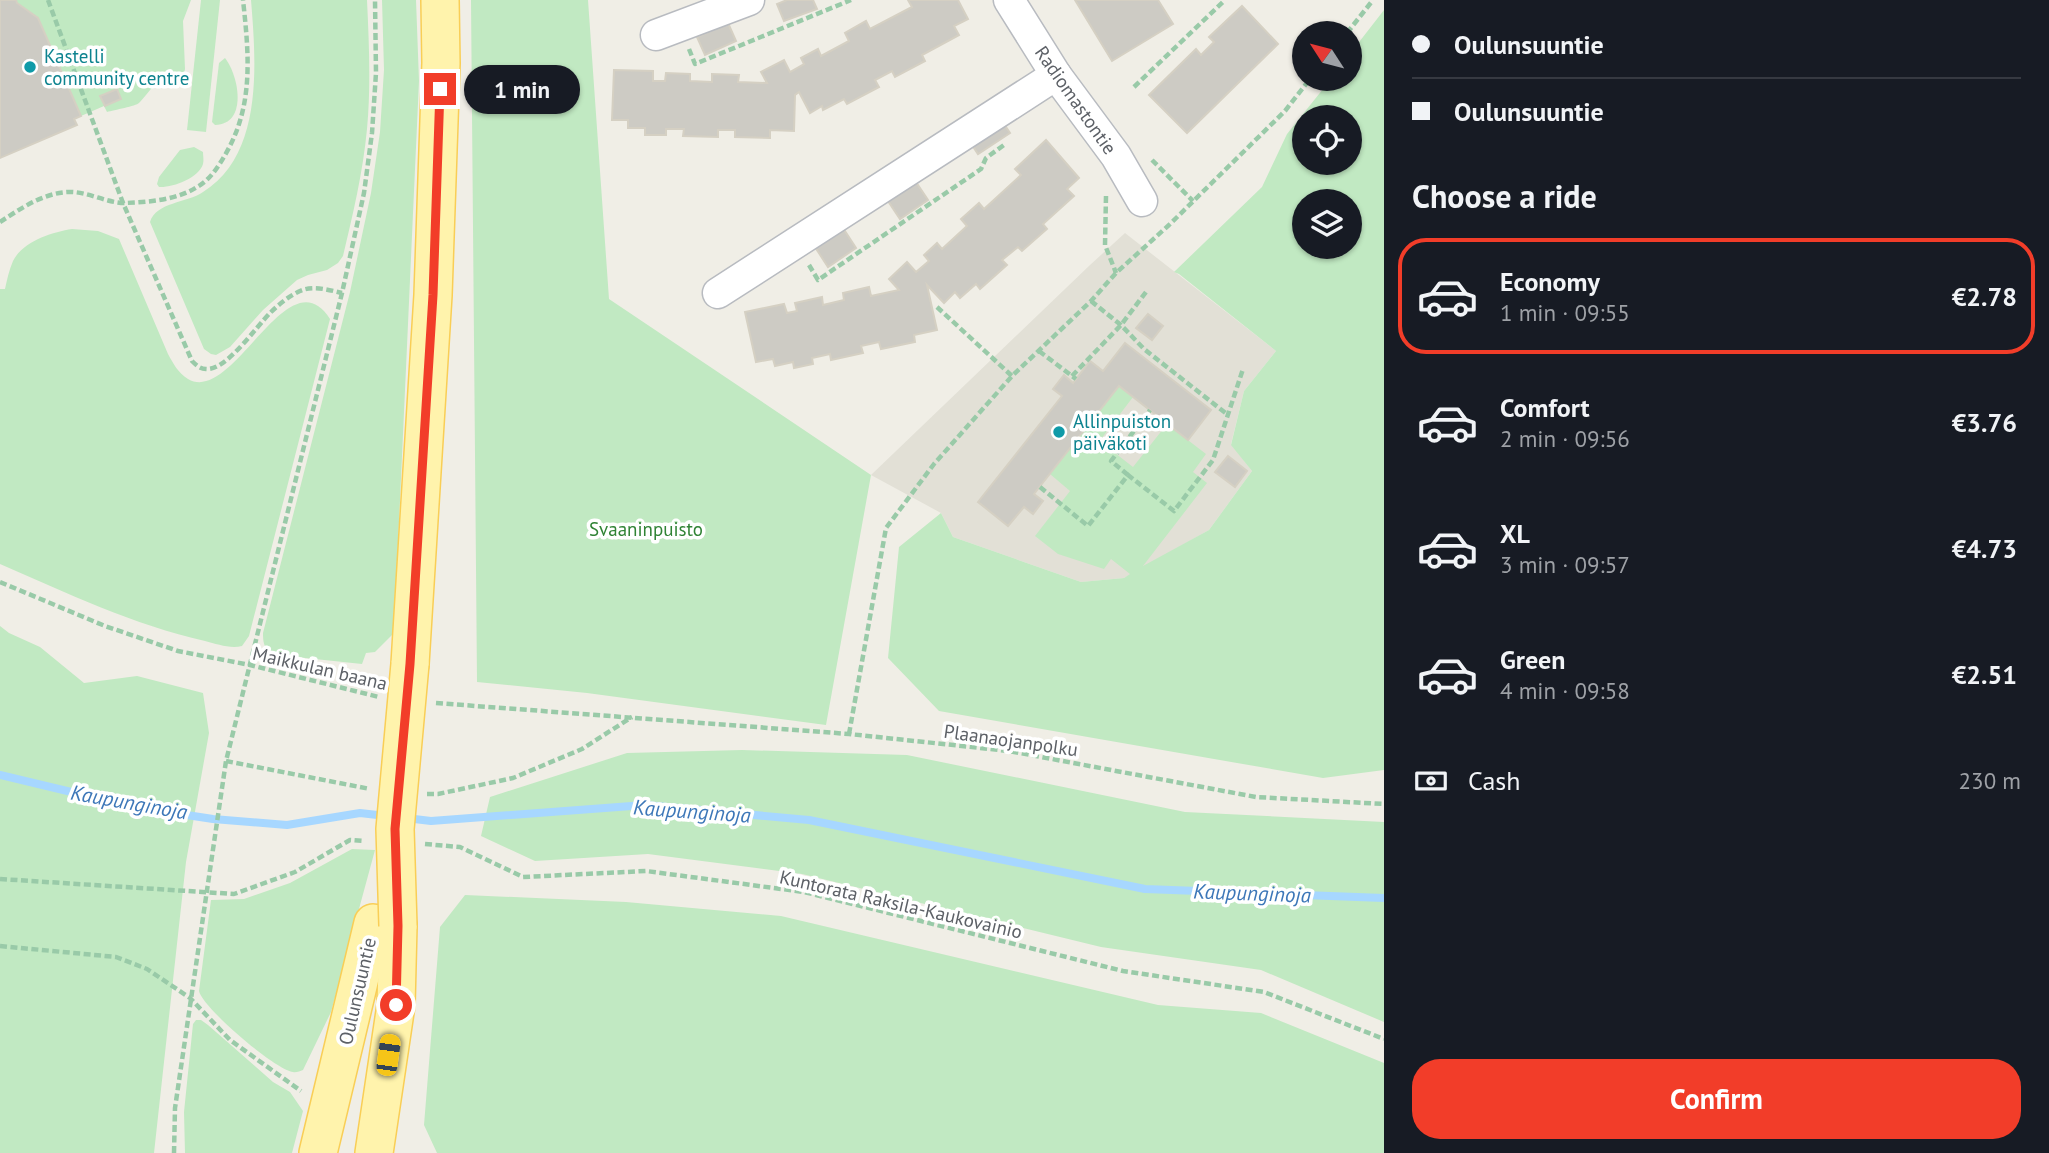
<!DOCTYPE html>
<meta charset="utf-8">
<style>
body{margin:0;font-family:"PT Sans",sans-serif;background:#20242c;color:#f1f3f6;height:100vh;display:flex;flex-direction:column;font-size:26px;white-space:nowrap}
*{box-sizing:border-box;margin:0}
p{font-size:23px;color:#9ea1a6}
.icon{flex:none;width:38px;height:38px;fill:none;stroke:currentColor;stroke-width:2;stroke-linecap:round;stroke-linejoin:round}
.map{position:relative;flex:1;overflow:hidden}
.drawer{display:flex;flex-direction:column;background:#171b24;width:665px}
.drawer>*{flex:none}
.hud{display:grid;align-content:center;height:154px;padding:0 28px;background:#171b24}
.needle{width:46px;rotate:306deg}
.fabs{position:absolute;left:1292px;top:21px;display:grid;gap:14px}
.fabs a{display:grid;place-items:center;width:70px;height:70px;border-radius:50%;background:#171b24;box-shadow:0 2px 5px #0004;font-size:35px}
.end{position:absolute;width:32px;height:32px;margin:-16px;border:9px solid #f23d29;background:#fff;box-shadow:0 0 0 4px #fff}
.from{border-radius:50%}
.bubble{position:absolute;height:49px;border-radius:24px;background:#171b24;box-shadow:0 2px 5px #0004;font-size:23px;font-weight:700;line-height:49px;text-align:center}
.car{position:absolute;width:21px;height:42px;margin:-21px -10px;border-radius:9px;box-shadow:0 0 5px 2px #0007;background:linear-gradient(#f5c518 24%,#345 0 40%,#f5c518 0 76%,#345 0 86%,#f5c518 0)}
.hud b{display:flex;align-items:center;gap:24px;height:66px;font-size:26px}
.hud b+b{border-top:2px solid #363941}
.hud i{width:18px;height:18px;background:#f1f3f6}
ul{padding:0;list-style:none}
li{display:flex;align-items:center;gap:21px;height:116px;margin:0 14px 10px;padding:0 14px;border:4px solid transparent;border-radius:28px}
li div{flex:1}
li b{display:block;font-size:26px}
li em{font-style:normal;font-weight:700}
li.active{border-color:#f23d29}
li>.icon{width:63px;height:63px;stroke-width:1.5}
h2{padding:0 28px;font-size:32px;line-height:84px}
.pay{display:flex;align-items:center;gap:18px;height:77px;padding:0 28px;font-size:26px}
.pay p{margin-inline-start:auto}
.action{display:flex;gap:14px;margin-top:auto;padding:14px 28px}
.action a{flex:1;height:80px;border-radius:28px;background:#f23d29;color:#fff;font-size:28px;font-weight:700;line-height:80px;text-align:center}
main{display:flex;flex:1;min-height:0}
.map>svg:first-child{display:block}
.education{fill:#e2e0d6}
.green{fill:#c1e9c2;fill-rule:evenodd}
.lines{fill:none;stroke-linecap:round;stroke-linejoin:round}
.stream{stroke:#a7d7ff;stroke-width:8}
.building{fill:#cdcbc4;stroke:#d5d0c3;stroke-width:2}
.minor-casing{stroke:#b8bbc0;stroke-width:33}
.major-casing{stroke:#f9ce56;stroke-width:40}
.path{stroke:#99caa8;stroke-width:4.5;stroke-dasharray:7 3.5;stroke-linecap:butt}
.minor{stroke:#fff;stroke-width:30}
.major{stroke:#fff3ac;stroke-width:37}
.major-bridge-casing{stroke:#f9ce56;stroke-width:40;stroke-linecap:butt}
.major-bridge{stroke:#fff3ac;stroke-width:37}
.route{stroke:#f23d29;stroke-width:9}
.culture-dot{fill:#0f9aa8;stroke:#fff;stroke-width:2.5}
.labels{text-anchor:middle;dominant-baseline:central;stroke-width:7;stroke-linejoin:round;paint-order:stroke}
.culture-label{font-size:19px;fill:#0d838f;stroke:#fff;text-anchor:start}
.street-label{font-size:19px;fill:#5d6167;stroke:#fff}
.park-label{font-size:19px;fill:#308335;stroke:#fff}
.water-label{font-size:21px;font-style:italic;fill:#3d77b8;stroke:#fff}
</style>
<main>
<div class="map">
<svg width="1384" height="1153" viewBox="0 0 1384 1153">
<rect width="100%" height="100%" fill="#f0eee6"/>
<!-- education -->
<path class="education" d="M1125 233 1276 351 1244 391 1231 444 1252 471 1209 530 1124 578 1081 582 953 537 941 513 871 475 1090 265Z"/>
<!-- green -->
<g class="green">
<path d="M16 0H191L183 21 185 69 181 87 179 79C158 72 150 93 139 103 136 106 114 110 107 112L104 106 81 116 38 18 17 3Z"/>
<path d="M201 0H220L206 132 187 130Z"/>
<path d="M251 0H367C369 43 371 86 367 129 363 172 353 214 343 256L338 263 327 270 308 275 297 280 263 310 230 347 216 355 211 354 204 349 150 222C156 202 187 203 203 192 264 154 256 62 251 0Z"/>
<path d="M382 0H416L419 81 394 633 375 652 366 653 362 664 277 655C265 650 263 646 263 633L350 292 371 193 380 132 384 70Z"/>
<path d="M471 0H588L609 299 871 475 826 725 587 693 477 682Z"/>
<path d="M1384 10V770L1323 778 939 711 888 658 899 547 941 513 953 537 1081 582 1124 578 1130 574 1111 559 1104 569 1058 554 1035 536 1070 491 1050 474 1119 386 1133 397 1101 439 1107 444 1106 446 1133 467 1167 424 1206 454 1193 472 1207 483 1143 566 1209 530 1252 471 1231 445 1244 391 1276 351 1179 274 1174 272 1262 187 1287 134 1331 79H1349V55ZM1304 117H1349V163H1304ZM1304 201H1349V247H1304Z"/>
<path d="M225 58C239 76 248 124 215 125L212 122 219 63Z"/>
<path d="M194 147 203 152C203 156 204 160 203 164 199 178 172 188 159 187L157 184 159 177 180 150Z"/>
<path d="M72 229 98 231 119 239 168 354C173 363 178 373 188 379 233 406 288 253 330 319L249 636 242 646C230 649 217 644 205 641 134 625 67 593 0 564V289H5C7 280 9 270 13 261 22 242 52 232 72 229Z"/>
<path d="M0 626 9 633 40 647 84 683 137 676 203 693 209 733 186 862 154 1153H0Z"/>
<path d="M742 750 907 755 1185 812 1384 822V1022L1261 970 1101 947 802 874 648 854 535 861 481 836 490 797 627 753Z"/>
<path d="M352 849 375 850 331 1012 303 1070C300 1071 296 1073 293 1072 275 1070 202 1007 199 991L211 900 244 899 290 883Z"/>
<path d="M465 895 626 902 781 916 1158 1005 1261 1013 1384 1063V1153H437L424 1125 440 927Z"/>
<path d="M196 1020H201L208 1025 273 1082 290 1092 303 1111 292 1153H185L184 1112 193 1024Z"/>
</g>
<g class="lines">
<!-- stream -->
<g class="stream">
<path d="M0 775 134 807 213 819 287 825 360 813 386 816"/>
<path d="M406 818 431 821 645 805 809 820 1145 889 1384 898"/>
</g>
</g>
<!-- building -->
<g class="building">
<path d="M0 0H16L17 3 38 18 81 116 74 119 77 125 0 158Z"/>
<path d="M787 0H813L817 9 784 21 777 4Z"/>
<path d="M908 0H958L968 19 954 26 959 35 922 55 925 61 895 77 892 71 875 80 879 87 847 104 844 99 823 110 822 106 810 113 799 92 795 95 794 131 770 130V138L735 137V130H718V137L683 136 684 129H666V135H645V128H628V120H612L614 70 653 71V81H665L666 73 690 74V81L712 82V74L739 75 738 82 767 83 761 72 784 60 790 72 804 64 801 58 818 49 821 56 849 41 845 33 866 21 870 29 912 7Z"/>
<path d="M1075 0H1158L1173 24 1112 61Z"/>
<path d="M1242 6 1278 44 1187 133 1149 95 1196 49 1201 55 1214 42 1209 37Z"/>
<path d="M728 23 736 41 705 55 697 37Z"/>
<path d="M117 89 121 99 105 106 100 96Z"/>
<path d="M1004 124 1010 133 978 154 972 145Z"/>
<path d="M1046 140 1079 178 1067 189 1074 196 1043 224 1047 229 1022 251 1018 247 1002 260 1007 265 980 289 976 284 960 298 955 292 944 303 927 285 937 330 914 335 915 342 881 349 879 342 861 346 863 353 831 360 830 354 812 358 813 364 794 368 793 362 775 366 773 359 756 362 745 312 784 304 787 313 797 311 795 303 822 297 823 305 844 300 843 293 869 287 871 296 899 290 889 279 907 262 916 272 929 261 924 255 937 243 942 249 967 226 961 219 979 203 984 209 1021 175 1015 169Z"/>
<path d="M916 182 928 200 900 219 888 201Z"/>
<path d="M843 228 856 248 828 267 815 247Z"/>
<path d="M1148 314 1163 326 1152 340 1136 328Z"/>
<path d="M1125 343 1211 410 1188 440 1119 386 1034 494 1043 501 1033 514 1024 507 1008 526 978 502 1062 396 1053 389 1064 375 1073 383 1090 361 1103 371Z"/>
<path d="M1228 456 1247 471 1235 487 1215 472Z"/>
</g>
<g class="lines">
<defs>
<g id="minor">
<path d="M1009 0 1056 75 1116 156 1142 201"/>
<path d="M656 35 749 0"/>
<path d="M718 293 1056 75"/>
</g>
<g id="major">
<path d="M410 664 433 295 441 63 440 0"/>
<path d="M318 1153 373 923"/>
<path d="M374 1153 396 1005 398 926"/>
</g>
</defs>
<!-- minor casing -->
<use href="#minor" class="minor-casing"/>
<!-- major casing -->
<use href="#major" class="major-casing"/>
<!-- path -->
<g class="path">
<path d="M48 0 123 203 192 361C196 365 200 369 206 369 226 371 256 327 270 313 278 305 289 296 300 291 313 285 329 290 342 293"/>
<path d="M1347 33 1373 0"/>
<path d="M689 49 695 64 851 0"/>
<path d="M1134 87 1225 0"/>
<path d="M1152 160 1193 201"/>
<path d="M1106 196 1105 245 1116 273"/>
<path d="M0 222C20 209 43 193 68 192 87 191 106 203 125 203 149 202 177 200 197 187 210 180 218 167 225 155 254 106 249 55 243 0"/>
<path d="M809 265 818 280 981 169 986 158 1004 145"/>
<path d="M1091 301 1121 325 1144 349 1228 415"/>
<path d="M937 307 1012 376"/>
<path d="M1039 351 1076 379"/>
<path d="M1072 376 1121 325 1146 292"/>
<path d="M1128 475 1111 461 1150 410"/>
<path d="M1040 487 1088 526 1128 475 1174 511 1213 460 1243 369"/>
<path d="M0 582 105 626 178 651 250 665 379 697"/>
<path d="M436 703 849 734 1009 751 1256 797 1384 804"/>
<path d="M849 734 886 528 934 464 1012 376 1091 301 1116 273 1169 225 1285 111 1310 79"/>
<path d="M226 761 370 789"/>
<path d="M427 794H438L513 778 582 749 632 717"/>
<path d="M425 844 460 847 523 877 646 871 804 892 1123 971 1264 992 1384 1039"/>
<path d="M0 879 234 894 295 872 350 840 364 841"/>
<path d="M0 946 116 957 147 969 190 998 230 1040 301 1091"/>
<path d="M174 1153 175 1108 226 761 342 293 364 193 372 133 376 73 375 0"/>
</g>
<!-- minor -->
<use href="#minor" class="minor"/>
<!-- major -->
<use href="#major" class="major"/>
<defs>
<path id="major-bridge" d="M398 926 395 829 410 664"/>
</defs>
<!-- major-bridge casing -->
<use href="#major-bridge" class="major-bridge-casing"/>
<!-- major-bridge -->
<use href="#major-bridge" class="major-bridge"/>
</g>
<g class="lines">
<!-- route -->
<path class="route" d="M396 1005 398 926 395 829 410 664 433 295 440 89"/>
</g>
<!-- markers -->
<g class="culture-dot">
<circle cx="30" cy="67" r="7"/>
<circle cx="1059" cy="432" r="7"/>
</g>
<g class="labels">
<!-- culture labels -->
<g class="culture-label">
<text x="44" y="56">Kastelli<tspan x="44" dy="22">community centre</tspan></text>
<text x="1073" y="421">Allinpuiston<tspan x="1073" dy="22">päiväkoti</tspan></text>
</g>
<!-- street labels -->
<g class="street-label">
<text transform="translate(1076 100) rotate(55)">Radiomastontie</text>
<text transform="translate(320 668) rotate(13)">Maikkulan baana</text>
<text transform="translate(1011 740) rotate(8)">Plaanaojanpolku</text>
<text transform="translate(901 904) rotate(13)">Kuntorata Raksila-Kaukovainio</text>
<text transform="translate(357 991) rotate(-77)">Oulunsuuntie</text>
</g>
<!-- park labels -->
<g class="park-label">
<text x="646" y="529">Svaaninpuisto</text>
</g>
<!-- water labels -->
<g class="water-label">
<text transform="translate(129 802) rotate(10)">Kaupunginoja</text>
<text transform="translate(692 811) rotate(4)">Kaupunginoja</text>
<text transform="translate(1252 893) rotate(2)">Kaupunginoja</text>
</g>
</g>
</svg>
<div class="fabs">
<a><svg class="needle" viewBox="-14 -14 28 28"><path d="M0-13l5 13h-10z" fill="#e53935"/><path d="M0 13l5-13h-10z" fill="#9ea1a6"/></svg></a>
<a><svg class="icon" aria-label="locate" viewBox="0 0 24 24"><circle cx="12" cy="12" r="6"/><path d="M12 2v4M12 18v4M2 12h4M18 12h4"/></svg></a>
<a><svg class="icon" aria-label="layers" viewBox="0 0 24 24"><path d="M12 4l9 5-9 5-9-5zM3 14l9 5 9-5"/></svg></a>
</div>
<i class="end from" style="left:396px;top:1005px"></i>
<i class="end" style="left:440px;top:89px"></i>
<div class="bubble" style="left:464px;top:65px;width:116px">1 min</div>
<i class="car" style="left:388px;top:1055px;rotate:8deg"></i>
</div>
<section class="drawer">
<div class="hud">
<b><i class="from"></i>Oulunsuuntie</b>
<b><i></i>Oulunsuuntie</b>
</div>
<h2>Choose a ride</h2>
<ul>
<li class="active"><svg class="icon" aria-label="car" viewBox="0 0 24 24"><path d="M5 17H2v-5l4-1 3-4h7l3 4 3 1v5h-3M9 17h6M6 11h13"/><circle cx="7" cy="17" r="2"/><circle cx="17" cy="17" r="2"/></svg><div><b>Economy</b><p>1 min · 09:55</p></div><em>€2.78</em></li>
<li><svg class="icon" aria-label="car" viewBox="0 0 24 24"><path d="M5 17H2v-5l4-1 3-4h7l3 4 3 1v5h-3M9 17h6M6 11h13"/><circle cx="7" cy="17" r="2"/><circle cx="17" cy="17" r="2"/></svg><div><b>Comfort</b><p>2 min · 09:56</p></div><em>€3.76</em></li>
<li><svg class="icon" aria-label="car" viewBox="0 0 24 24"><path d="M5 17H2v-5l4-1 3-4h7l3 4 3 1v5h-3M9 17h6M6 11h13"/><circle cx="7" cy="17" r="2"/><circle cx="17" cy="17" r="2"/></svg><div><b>XL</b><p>3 min · 09:57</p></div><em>€4.73</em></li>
<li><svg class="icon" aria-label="car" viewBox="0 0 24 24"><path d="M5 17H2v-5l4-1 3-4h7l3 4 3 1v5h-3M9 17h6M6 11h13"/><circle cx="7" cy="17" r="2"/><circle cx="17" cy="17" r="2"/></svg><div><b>Green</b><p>4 min · 09:58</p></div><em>€2.51</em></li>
</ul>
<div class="pay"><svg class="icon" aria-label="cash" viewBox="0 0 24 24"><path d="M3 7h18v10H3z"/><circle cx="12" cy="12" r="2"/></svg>Cash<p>230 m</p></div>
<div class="action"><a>Confirm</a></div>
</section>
</main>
